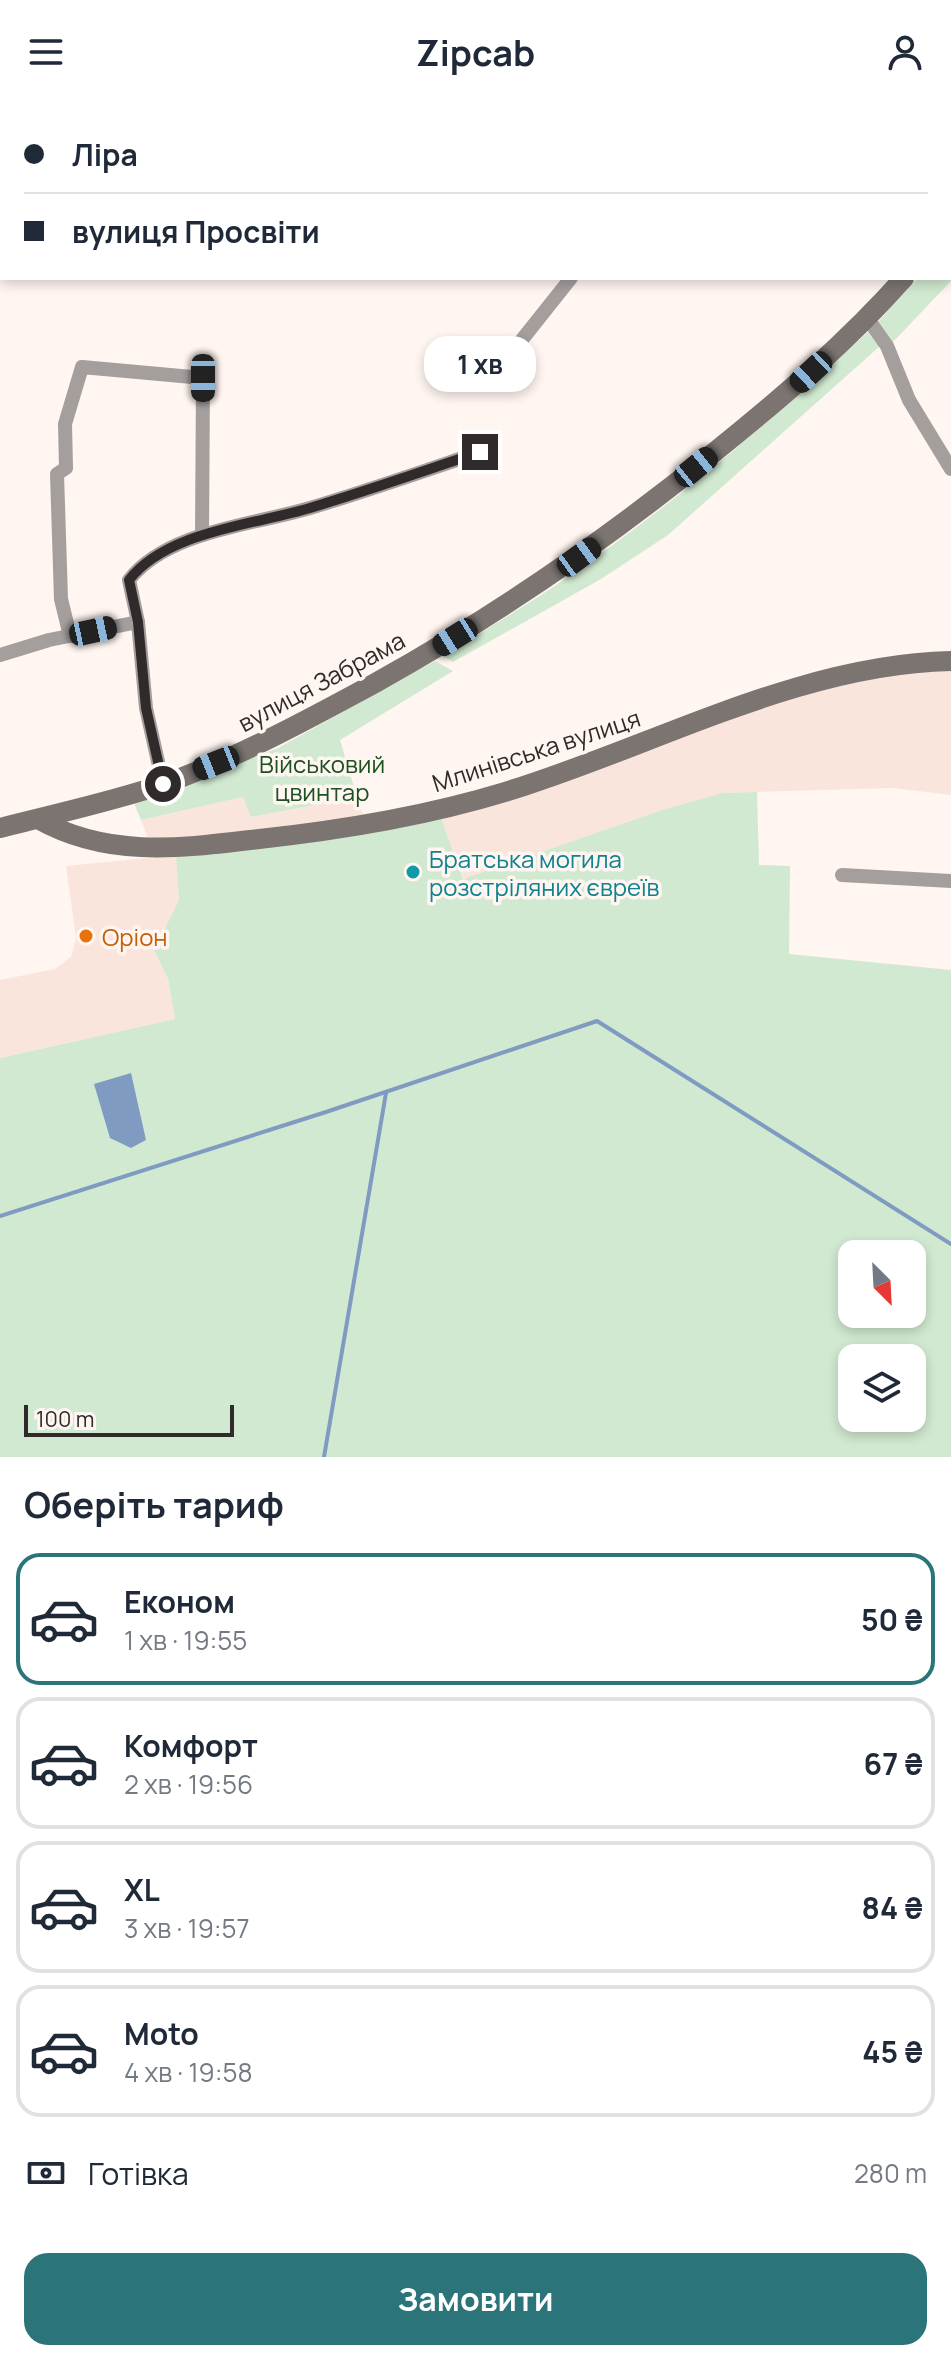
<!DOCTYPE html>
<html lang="uk">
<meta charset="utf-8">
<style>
body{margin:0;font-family:Manrope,sans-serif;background:#f2f2f3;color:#1f2937;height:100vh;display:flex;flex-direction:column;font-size:30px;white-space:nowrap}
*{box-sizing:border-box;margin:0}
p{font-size:26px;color:#747a83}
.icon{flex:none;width:44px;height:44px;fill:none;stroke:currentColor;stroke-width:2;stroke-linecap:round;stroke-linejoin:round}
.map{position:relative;height:1353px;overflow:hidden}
.sheet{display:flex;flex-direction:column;background:#fff;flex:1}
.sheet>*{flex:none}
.top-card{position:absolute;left:0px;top:0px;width:952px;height:176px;box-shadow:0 4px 12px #0003;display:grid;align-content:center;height:176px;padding:0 24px;background:#fff}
.needle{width:52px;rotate:156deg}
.fabs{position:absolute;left:838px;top:1136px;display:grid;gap:16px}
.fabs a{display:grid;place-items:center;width:88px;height:88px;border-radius:16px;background:#fff;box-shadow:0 4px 12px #0003;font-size:40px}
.scale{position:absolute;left:24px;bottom:20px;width:210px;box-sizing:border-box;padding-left:8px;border:4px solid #302b2a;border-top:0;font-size:22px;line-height:28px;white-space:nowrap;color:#302b2a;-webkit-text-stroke:6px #fff5f1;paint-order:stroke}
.end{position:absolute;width:36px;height:36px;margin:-18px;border:10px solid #302b2a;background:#fff;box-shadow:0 0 0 4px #fff}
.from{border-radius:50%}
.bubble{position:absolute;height:56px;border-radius:24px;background:#fff;box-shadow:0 4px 12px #0003;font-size:26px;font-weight:700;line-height:56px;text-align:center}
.car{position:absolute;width:24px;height:48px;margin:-24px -12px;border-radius:10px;box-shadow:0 0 6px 2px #0007;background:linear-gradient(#222 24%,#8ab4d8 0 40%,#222 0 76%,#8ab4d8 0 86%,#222 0)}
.top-card b{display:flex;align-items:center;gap:28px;height:76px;font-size:30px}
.top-card b+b{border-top:2px solid #e0e1e3}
.top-card i{width:20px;height:20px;background:#1f2937}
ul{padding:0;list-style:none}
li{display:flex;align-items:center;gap:24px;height:132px;margin:0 16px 12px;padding:0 8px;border:4px solid #e0e1e3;border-radius:24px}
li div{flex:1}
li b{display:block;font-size:30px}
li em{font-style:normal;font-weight:700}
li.on{border-color:#2a747a}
li>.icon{width:72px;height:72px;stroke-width:1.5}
h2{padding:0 24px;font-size:36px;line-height:96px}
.pay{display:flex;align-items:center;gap:20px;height:88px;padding:0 24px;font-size:30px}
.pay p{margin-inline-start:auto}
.button{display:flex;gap:16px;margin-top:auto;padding:16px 24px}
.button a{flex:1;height:92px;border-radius:24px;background:#2a747a;color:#fff;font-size:32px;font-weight:700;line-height:92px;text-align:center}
header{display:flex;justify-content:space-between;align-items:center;height:104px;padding:0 24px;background:#fff;font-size:36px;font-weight:700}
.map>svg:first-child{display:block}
.built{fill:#fae5dd}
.green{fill:#d1e9d0;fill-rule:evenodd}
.water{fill:#7f9bc2}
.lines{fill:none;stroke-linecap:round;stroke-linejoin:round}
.stream{stroke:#7f9bc2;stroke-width:4}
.street{stroke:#a49e9d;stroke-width:14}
.secondary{stroke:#7b7471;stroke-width:20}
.route{stroke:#302b2a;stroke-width:10}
.culture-dot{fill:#0f9aa8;stroke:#fff5f1;stroke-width:3}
.food-dot{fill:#e8710a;stroke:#fff5f1;stroke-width:3}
.labels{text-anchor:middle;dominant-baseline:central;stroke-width:7;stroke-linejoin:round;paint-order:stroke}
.street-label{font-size:24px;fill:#302b2a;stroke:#fff5f1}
.park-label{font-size:24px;fill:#1c5120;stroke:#fff5f1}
.culture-label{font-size:24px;fill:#0d838f;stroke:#fff5f1;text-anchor:start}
.food-label{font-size:24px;fill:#c56008;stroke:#fff5f1;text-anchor:start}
</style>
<header><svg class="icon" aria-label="menu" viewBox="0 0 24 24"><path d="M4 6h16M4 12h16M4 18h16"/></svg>Zipcab<svg class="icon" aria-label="person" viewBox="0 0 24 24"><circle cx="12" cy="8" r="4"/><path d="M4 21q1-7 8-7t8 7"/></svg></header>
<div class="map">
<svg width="951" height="1353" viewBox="0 0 951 1353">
<rect width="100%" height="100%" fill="#fff5f1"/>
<!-- built -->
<g class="built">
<path d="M951 563V691L893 684 722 689 662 706 463 775 440 711 773 597 922 564Z"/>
<path d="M243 693 251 713 357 693 364 713 288 726 149 737 141 716Z"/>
<path d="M176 751 179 796 154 846 168 875 175 915 0 954V876L55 865 71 853 76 834 66 762Z"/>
</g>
<!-- green -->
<g class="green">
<path d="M951 137V177L891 240 877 219 918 174H950Z"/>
<path d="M870 226 880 242 668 431 601 475 453 558 443 552C483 527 524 503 562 477 671 402 773 316 870 226Z"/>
<path d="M435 557 453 567 340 636 357 693 251 713 243 693 141 716 134 699 278 644Z"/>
<path d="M757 688 759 761 790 762 789 850 951 866V1353H0V954L175 915 168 875 154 846 179 796 176 751 440 711 463 775 662 706 722 689ZM852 1150H912V1210H852ZM852 1254H912V1314H852Z"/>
</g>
<!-- water -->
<path class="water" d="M131 969 146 1036 131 1044 110 1034 94 980Z"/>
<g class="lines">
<!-- stream -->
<g class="stream">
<path d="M14 0 18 2"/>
<path d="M492 2 495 0"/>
<path d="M0 1112 326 1008 597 917 951 1140"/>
<path d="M324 1353 386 989"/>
</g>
<!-- street -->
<g class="street">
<path d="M113 0 116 2"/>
<path d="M44 2 45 0"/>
<path d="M160 2 163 0"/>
<path d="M707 2 709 0"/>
<path d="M0 64 2 61"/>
<path d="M868 215 887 242 909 296 951 365"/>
<path d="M501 262 571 174"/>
<path d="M70 532 61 495 57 370 66 364 65 320 82 263 203 274 202 431"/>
<path d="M0 551 49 536 138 518"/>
<path d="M163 680 146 604 138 518 129 476C167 427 253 421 310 404 367 387 424 367 480 348"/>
<path d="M842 771 951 777"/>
</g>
<!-- secondary -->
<g class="secondary">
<path d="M950 123 951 122"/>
<path d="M38 715C105 753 176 745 250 736 336 727 423 713 505 688 650 644 798 560 951 557"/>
<path d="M0 724C54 710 111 698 164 680 239 653 307 616 377 578 499 510 609 434 717 346 784 292 847 238 904 174"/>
</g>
</g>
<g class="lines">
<!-- route -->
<path class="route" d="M163 680 146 604 138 518 129 476C167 427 254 421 310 404 367 387 424 367 480 348"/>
</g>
<!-- markers -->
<circle class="culture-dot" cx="413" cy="768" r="8"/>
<circle class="food-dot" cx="86" cy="832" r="8"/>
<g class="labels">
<!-- street labels -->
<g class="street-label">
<text transform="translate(321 577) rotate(-28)">вулиця Забрама</text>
<text transform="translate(536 646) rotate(-18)">Млинівська вулиця</text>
</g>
<!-- park labels -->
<g class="park-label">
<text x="322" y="659">Військовий<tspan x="322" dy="28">цвинтар</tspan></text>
</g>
<!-- culture labels -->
<g class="culture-label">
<text x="429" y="754">Братська могила<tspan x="429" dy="28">розстріляних євреїв</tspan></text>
</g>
<!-- food labels -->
<g class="food-label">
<text x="102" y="832">Оріон</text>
</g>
</g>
</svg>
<div class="fabs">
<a><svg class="needle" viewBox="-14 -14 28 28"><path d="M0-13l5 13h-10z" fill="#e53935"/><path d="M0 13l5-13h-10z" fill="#747a83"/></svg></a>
<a><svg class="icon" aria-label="layers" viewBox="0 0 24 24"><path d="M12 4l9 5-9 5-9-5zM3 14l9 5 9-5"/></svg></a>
</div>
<div class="scale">100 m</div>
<i class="end from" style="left:163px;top:680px"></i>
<i class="end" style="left:480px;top:348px"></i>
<div class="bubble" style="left:424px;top:232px;width:112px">1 хв</div>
<i class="car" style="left:811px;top:268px;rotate:227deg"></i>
<i class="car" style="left:203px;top:274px;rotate:180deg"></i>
<i class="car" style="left:696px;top:363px;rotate:51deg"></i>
<i class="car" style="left:579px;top:453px;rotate:54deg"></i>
<i class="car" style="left:93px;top:527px;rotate:78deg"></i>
<i class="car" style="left:455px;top:533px;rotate:238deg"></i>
<i class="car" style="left:216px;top:659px;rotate:248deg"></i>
<div class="top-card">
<b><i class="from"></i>Ліра</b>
<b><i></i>вулиця Просвіти</b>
</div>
</div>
<section class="sheet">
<h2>Оберіть тариф</h2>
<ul>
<li class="on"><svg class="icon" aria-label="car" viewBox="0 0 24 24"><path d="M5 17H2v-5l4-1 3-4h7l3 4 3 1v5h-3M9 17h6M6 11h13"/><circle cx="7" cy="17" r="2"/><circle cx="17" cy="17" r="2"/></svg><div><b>Економ</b><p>1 хв · 19:55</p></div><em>50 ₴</em></li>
<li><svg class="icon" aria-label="car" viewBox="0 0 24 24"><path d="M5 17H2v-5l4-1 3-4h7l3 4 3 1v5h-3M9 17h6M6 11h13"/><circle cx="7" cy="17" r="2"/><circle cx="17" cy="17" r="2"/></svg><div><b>Комфорт</b><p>2 хв · 19:56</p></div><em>67 ₴</em></li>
<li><svg class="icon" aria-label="car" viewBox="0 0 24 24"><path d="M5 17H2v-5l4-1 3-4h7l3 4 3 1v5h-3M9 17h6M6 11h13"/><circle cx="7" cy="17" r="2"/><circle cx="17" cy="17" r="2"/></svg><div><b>XL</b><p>3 хв · 19:57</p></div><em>84 ₴</em></li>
<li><svg class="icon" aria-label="car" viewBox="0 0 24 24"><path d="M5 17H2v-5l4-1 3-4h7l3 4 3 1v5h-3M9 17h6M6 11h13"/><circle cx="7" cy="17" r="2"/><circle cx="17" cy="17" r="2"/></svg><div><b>Moto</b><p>4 хв · 19:58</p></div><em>45 ₴</em></li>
</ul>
<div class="pay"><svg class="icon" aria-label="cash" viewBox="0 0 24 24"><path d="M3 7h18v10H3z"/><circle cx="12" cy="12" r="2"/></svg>Готівка<p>280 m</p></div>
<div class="button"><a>Замовити</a></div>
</section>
